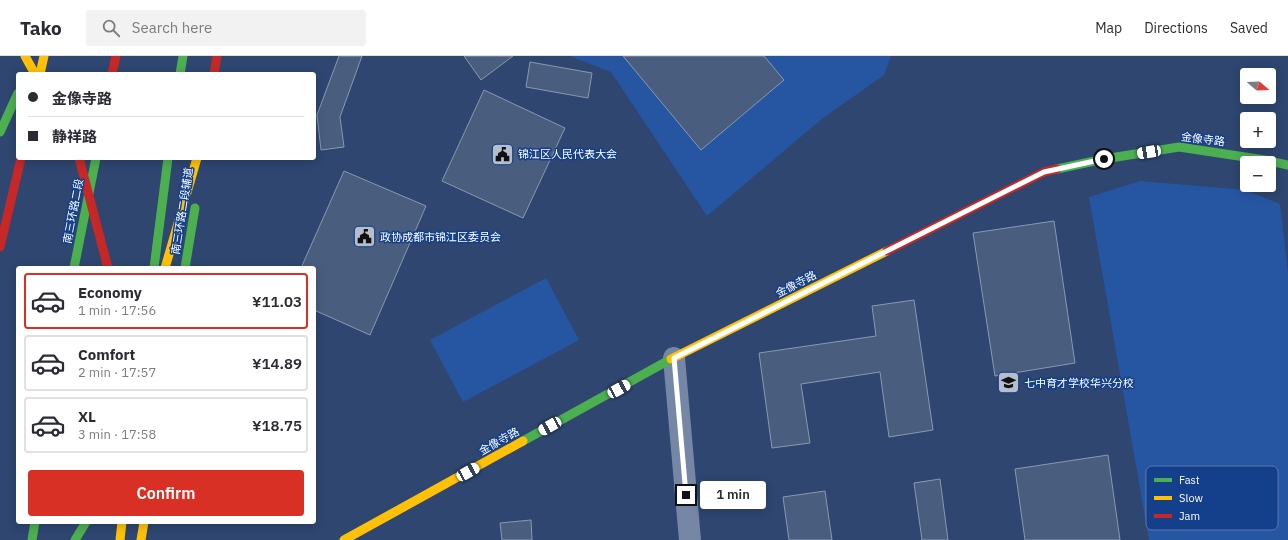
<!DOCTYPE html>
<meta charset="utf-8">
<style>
body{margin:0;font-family:"IBM Plex Sans","Noto Sans SC",sans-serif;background:#f2f2f3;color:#2b2b33;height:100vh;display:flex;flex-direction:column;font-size:15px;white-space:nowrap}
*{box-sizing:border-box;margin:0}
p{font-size:13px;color:#7c7c81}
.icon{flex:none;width:22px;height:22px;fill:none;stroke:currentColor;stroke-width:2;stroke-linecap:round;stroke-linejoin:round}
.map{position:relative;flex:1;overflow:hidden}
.details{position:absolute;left:16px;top:210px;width:300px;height:258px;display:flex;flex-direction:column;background:#fff;border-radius:4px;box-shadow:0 2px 10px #0003}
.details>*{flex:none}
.top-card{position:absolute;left:16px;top:16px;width:300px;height:88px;border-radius:4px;box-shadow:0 2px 10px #0003;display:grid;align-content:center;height:88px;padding:0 12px;background:#fff}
.needle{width:26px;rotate:109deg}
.buttons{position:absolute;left:1240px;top:12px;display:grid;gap:8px}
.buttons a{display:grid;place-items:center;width:36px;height:36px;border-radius:4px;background:#fff;box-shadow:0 2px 10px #0003;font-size:20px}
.end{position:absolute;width:18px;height:18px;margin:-9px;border:5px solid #fff;background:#111;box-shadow:0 0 0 2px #111}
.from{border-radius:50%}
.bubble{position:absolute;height:28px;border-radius:4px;background:#fff;box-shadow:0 2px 10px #0003;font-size:13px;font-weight:600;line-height:28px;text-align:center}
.car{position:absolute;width:12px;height:24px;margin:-12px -6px;border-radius:5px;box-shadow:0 0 3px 1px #0007;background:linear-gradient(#fff 24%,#345 0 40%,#fff 0 76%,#345 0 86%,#fff 0)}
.top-card b{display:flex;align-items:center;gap:14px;height:38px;font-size:15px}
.top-card b+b{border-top:1px solid #e1e1e2}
.top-card i{width:10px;height:10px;background:#2b2b33}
ul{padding:7px 0 0;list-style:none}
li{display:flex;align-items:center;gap:12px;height:56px;margin:0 8px 6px;padding:0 4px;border:2px solid #e1e1e2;border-radius:4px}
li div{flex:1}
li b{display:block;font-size:15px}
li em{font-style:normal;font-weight:600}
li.current{border-color:#d93025}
li>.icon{width:36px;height:36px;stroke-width:1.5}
.cta{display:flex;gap:8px;margin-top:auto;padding:8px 12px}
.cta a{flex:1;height:46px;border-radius:4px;background:#d93025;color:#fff;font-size:16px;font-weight:600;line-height:46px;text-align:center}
header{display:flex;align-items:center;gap:24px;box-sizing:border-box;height:56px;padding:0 20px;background:#fff;border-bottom:1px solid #e1e1e2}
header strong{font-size:19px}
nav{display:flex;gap:22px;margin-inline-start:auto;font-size:14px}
.search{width:280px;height:36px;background:#f2f2f3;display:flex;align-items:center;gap:10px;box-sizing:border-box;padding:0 14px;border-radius:4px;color:#7c7c81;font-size:15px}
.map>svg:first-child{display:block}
.green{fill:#2656a2}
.building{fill:#495d7e;stroke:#8a99b3}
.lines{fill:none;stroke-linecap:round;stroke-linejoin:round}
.street{stroke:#7587a4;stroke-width:22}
.fast{stroke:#4caf50;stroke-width:9}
.slow{stroke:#ffc107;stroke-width:9}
.jam{stroke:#c62828;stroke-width:9}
.slow-bridge{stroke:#ffc107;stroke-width:9}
.jam-bridge{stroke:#c62828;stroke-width:9}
.route{stroke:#fff;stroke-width:5}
.labels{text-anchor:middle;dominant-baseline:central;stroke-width:3;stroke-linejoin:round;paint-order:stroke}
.street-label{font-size:11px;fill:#fff;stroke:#133f8b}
.poi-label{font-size:11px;fill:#fff;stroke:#133f8b;text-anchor:start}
.key{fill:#133f8b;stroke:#5a79ae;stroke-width:1}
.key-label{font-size:11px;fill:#fff}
</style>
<header>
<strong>Tako</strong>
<div class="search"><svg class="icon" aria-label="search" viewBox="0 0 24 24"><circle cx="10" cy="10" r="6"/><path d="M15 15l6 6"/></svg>Search here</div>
<nav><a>Map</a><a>Directions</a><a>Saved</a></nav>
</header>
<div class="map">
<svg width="1288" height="484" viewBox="0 0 1288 484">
<rect width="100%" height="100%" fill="#2e4670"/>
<!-- green -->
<g class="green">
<path d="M570 0H891L884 19 823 62 707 160 611 16Z"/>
<path d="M1140 125 1246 134 1280 148 1288 216V484H1149L1089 141Z"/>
<path d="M546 222 579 284 463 346 430 284Z"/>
</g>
<!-- building -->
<g class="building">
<path d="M339 0H362L340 61 344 91 321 94 317 59Z"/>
<path d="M464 0H513L481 24Z"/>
<path d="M623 0H764L784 24 701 94Z"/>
<path d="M530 6 592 17 588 42 526 31Z"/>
<path d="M484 34 565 72 523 162 442 125Z"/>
<path d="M344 115 426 150 370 279 314 254V212H301Z"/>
<path d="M1054 165 1075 307 995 320 973 177Z"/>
<path d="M914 244 933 374 889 381 880 316 801 328 810 387 772 392 759 297 876 280 872 250Z"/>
<path d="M1108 399 1120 484H1025L1015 413Z"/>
<path d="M940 423 948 484H922L914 427Z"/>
<path d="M825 435 832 484H789L783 441Z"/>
<path d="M531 464 532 484H502L500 467Z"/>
</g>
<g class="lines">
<!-- street -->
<path class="street" d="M674 302 690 484"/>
<!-- fast -->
<g class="fast">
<path d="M180 18 183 0"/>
<path d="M0 76 18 37"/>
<path d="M1057 113 1104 103 1179 91 1265 104 1288 109"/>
<path d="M74 212 96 102"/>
<path d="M154 212 168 102"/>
<path d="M185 212 195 152"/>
<path d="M523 385 671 303"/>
<path d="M32 484 35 466"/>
<path d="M75 484 86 466"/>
</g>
<!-- slow -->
<g class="slow">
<path d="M40 18 44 0"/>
<path d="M165 212 197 102"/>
<path d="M671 303 887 195"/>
<path d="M120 484 122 466"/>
<path d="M141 484 144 466"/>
<path d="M344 484 523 385"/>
</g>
<!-- jam -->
<g class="jam">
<path d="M112 18 116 0"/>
<path d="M214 18 217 0"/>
<path d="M0 191 21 102"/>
<path d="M887 195 1044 116 1057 113"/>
</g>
<!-- slow-bridge -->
<path class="slow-bridge" d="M25 0 35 18"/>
<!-- jam-bridge -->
<path class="jam-bridge" d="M79 102 108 212"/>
</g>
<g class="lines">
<!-- route -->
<path class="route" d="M686 439 674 302 1044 116 1104 103"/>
</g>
<!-- icons -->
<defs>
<symbol id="civic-square" viewBox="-11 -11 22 22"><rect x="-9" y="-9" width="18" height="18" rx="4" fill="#b6becd" stroke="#133f8b"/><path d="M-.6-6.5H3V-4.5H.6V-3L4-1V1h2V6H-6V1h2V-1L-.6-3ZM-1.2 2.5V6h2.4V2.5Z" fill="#111"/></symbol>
<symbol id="school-square" viewBox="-11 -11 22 22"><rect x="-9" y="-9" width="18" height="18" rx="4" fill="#b6becd" stroke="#133f8b"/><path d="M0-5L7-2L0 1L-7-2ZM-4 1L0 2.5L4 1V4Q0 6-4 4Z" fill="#111"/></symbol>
</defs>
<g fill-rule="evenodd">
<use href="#civic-square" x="490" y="86" width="25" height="25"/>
<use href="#civic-square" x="352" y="168" width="25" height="25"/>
<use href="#school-square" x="996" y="314" width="25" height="25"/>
</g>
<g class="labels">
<!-- street labels -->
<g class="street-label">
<text transform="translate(1203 83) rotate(7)">金像寺路</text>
<text transform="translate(73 155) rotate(-79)">南三环路二段</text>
<text transform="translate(182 155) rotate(-81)">南三环路二段辅道</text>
<text transform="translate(796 228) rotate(-27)">金像寺路</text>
<text transform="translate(499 385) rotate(-29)">金像寺路</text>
</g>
<!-- poi labels -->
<g class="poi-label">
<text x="518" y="98">锦江区人民代表大会</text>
<text x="380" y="181">政协成都市锦江区委员会</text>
<text x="1024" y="327">七中育才学校华兴分校</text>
</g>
</g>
<!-- legend -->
<rect x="1146" y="410" width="132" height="64" rx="6" class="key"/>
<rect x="1154" y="422" width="18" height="4" fill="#4caf50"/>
<rect x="1154" y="440" width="18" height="4" fill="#ffc107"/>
<rect x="1154" y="458" width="18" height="4" fill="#c62828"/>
<g class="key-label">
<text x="1179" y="428">Fast</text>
<text x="1179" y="446">Slow</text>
<text x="1179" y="464">Jam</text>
</g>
</svg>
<div class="buttons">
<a><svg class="needle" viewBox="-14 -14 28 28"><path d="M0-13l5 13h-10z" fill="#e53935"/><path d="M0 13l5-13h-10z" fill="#7c7c81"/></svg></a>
<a>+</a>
<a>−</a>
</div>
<i class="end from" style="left:1104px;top:103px"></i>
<i class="end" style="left:686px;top:439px"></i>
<div class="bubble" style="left:700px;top:425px;width:66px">1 min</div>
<i class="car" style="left:1149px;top:96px;rotate:261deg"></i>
<i class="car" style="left:619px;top:333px;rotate:61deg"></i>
<i class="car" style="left:550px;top:370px;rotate:241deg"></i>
<i class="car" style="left:468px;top:416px;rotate:61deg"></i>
<div class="top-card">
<b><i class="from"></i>金像寺路</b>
<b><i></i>静祥路</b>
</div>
<section class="details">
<ul>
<li class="current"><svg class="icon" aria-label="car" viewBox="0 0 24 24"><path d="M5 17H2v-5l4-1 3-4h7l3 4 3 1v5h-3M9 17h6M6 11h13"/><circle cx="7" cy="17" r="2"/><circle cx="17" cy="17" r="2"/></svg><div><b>Economy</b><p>1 min · 17:56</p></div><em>¥11.03</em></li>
<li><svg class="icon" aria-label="car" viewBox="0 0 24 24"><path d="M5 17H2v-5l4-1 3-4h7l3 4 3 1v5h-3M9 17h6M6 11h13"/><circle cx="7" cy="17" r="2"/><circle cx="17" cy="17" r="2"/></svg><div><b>Comfort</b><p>2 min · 17:57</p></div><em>¥14.89</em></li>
<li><svg class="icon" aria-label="car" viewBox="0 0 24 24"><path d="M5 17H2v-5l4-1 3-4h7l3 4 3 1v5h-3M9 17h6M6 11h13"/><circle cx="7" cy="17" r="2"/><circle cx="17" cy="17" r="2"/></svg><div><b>XL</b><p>3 min · 17:58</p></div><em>¥18.75</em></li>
</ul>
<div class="cta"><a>Confirm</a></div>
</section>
</div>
